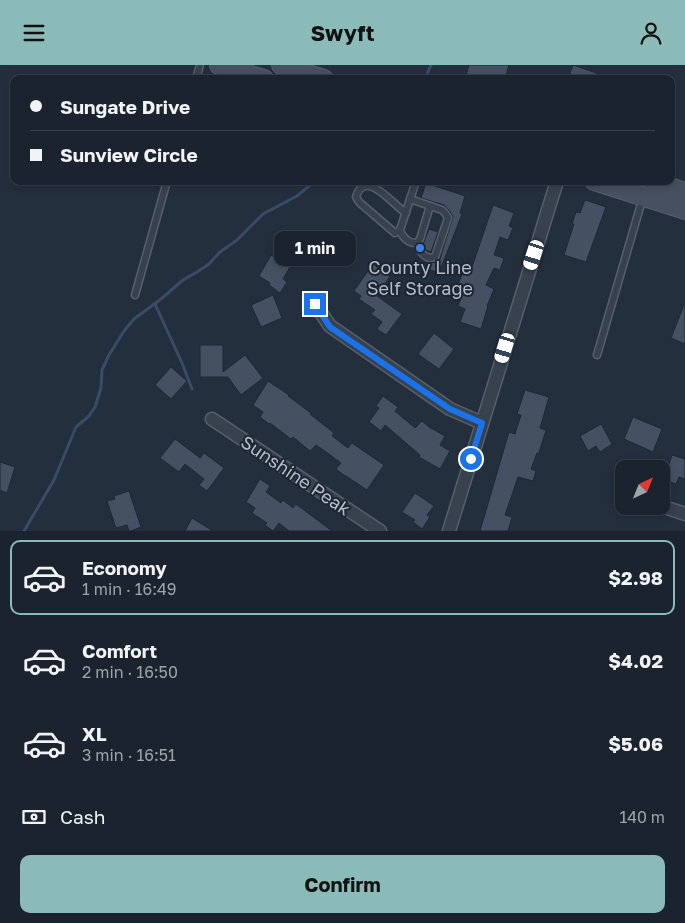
<!DOCTYPE html>
<meta charset="utf-8">
<style>
body{margin:0;font-family:"Golos Text",sans-serif;background:#242b36;color:#f1f3f6;height:100vh;display:flex;flex-direction:column;font-size:19px;white-space:nowrap}
*{box-sizing:border-box;margin:0}
p{font-size:16px;color:#a0a4aa}
.icon{flex:none;width:28px;height:28px;fill:none;stroke:currentColor;stroke-width:2;stroke-linecap:round;stroke-linejoin:round}
.map{position:relative;height:466px;overflow:hidden}
.drawer{display:flex;flex-direction:column;background:#1b232e;flex:1}
.drawer>*{flex:none}
.hud{position:absolute;left:10px;top:10px;width:665px;height:110px;border-radius:10px;box-shadow:0 2px 8px #0003,0 0 0 1px #39404a;display:grid;align-content:center;height:110px;padding:0 20px;background:#1b232e}
.needle{width:32px;rotate:43deg}
.controls{position:absolute;left:615px;top:395px;display:grid;gap:10px}
.controls a{display:grid;place-items:center;width:55px;height:55px;border-radius:10px;background:#1b232e;box-shadow:0 2px 8px #0003,0 0 0 1px #39404a;font-size:25px}
.end{position:absolute;width:22px;height:22px;margin:-11px;border:6px solid #1a73e8;background:#fff;box-shadow:0 0 0 2px #fff}
.from{border-radius:50%}
.bubble{position:absolute;height:35px;border-radius:10px;background:#1b232e;box-shadow:0 2px 8px #0003,0 0 0 1px #39404a;font-size:16px;font-weight:700;line-height:35px;text-align:center}
.car{position:absolute;width:15px;height:30px;margin:-15px -8px;border-radius:6px;box-shadow:0 0 4px 1px #0007;background:linear-gradient(#fff 24%,#345 0 40%,#fff 0 76%,#345 0 86%,#fff 0)}
.hud b{display:flex;align-items:center;gap:18px;height:48px;font-size:19px}
.hud b+b{border-top:1px solid #39404a}
.hud i{width:12px;height:12px;background:#f1f3f6}
ul{padding:9px 0 0;list-style:none}
li{display:flex;align-items:center;gap:15px;height:75px;margin:0 10px 8px;padding:0 10px;border:2px solid transparent;border-radius:10px}
li div{flex:1}
li b{display:block;font-size:19px}
li em{font-style:normal;font-weight:700}
li.active{border-color:#8bbbb9}
li>.icon{width:45px;height:45px;stroke-width:1.5}
.pay{display:flex;align-items:center;gap:12px;height:55px;padding:0 20px;font-size:19px}
.pay p{margin-inline-start:auto}
.button{display:flex;gap:10px;margin-top:auto;padding:10px 20px}
.button a{flex:1;height:58px;border-radius:10px;background:#8bbbb9;color:#111;font-size:20px;font-weight:700;line-height:58px;text-align:center}
header{display:flex;justify-content:space-between;align-items:center;height:65px;padding:0 20px;background:#8bbbb9;color:#111;font-size:22px;font-weight:700}
.map>svg:first-child{display:block}
.lines{fill:none;stroke-linecap:round;stroke-linejoin:round}
.stream{stroke:#394c67;stroke-width:3}
.building{fill:#455162;stroke:#1f2835}
.lane-casing{stroke:#565f6c;stroke-width:9}
.street-casing{stroke:#565f6c;stroke-width:15}
.secondary-casing{stroke:#565f6c;stroke-width:20}
.lane{stroke:#38414e;stroke-width:6}
.street{stroke:#38414e;stroke-width:12}
.secondary{stroke:#465061;stroke-width:18}
.route{stroke:#1a73e8;stroke-width:6}
.shop-dot{fill:#3f7fe0;stroke:#1d2633;stroke-width:2}
.labels{text-anchor:middle;dominant-baseline:central;stroke-width:4;stroke-linejoin:round;paint-order:stroke}
.poi-label{font-size:18px;fill:#b4bcc9;stroke:#1d2633}
.street-label{font-size:18px;fill:#b4bcc9;stroke:#1d2633}
</style>
<header><svg class="icon" aria-label="menu" viewBox="0 0 24 24"><path d="M4 6h16M4 12h16M4 18h16"/></svg>Swyft<svg class="icon" aria-label="person" viewBox="0 0 24 24"><circle cx="12" cy="8" r="4"/><path d="M4 21q1-7 8-7t8 7"/></svg></header>
<div class="map">
<svg width="685" height="466" viewBox="0 0 685 466">
<rect width="100%" height="100%" fill="#242f3e"/>
<g class="lines">
<!-- stream -->
<g class="stream">
<path d="M425 14 431 0"/>
<path d="M155 239 182 298 192 324"/>
<path d="M24 466 54 415 76 362 89 351 95 342 101 323 102 305 109 290 124 266 134 254 161 234 183 215 197 207 209 199 220 187 237 175 263 149 297 131 315 116"/>
</g>
</g>
<!-- building -->
<g class="building">
<path d="M469 0H509L505 14H465Z"/>
<path d="M573 0 608 12V14H568Z"/>
<path d="M426 118 465 131 460 148 462 149 439 208 428 204 431 198 436 197 440 194 453 152 449 145 444 140 421 133Z"/>
<path d="M585 135 606 142 586 197 564 190 574 159H572L576 147 580 148Z"/>
<path d="M493 140 514 148 509 161 513 163 508 175 500 172 494 190 504 193 500 205 494 203 486 220 494 224 487 241H488L481 264 460 257 465 244 458 241 464 225 457 222 466 200 472 202Z"/>
<path d="M429 164 438 167 431 187 426 185 423 180Z"/>
<path d="M319 166 329 189 314 195 315 198 304 203 298 189 302 188 297 176Z"/>
<path d="M271 190 290 202 283 214 287 217 280 228 269 220 270 218 259 211Z"/>
<path d="M373 199 390 211 377 231 402 249 386 270 377 264 382 257 371 249 375 245 359 234 361 231 354 226Z"/>
<path d="M273 230 282 253 261 262 251 240Z"/>
<path d="M684 240H685V279L671 273Z"/>
<path d="M434 268 454 284 439 304 418 289Z"/>
<path d="M200 280H223V307L245 290 263 313 241 330 228 312H200Z"/>
<path d="M171 302 187 316 171 334 155 320Z"/>
<path d="M268 316 289 330 288 331 311 348 310 349 334 368 332 371 348 383 352 378 384 400 367 425 346 411H345L336 404 341 398 322 384 316 380 310 386 293 372 291 374 270 358 269 359 260 352 263 347 253 340Z"/>
<path d="M525 325 549 332 540 363 546 365 539 388H537L531 404 536 406 533 416 518 412 505 450 512 452 508 466H480L509 367 515 369 521 350 517 349Z"/>
<path d="M383 331 398 342 395 346 415 363 422 356 429 362 445 371 440 380 450 386 440 404 419 392 420 390 385 360 381 366 369 357 379 343 376 341Z"/>
<path d="M633 352 662 364 653 387 624 374Z"/>
<path d="M601 359 612 379 600 387 596 381 588 386 580 371Z"/>
<path d="M175 374 200 393 204 388 224 403 207 426 199 420 204 414 185 399 179 407 160 393Z"/>
<path d="M672 390 685 394V414L679 412 676 419 664 415Z"/>
<path d="M0 397 15 402 7 428 0 425Z"/>
<path d="M260 414 270 421 266 427 281 438 283 435 293 443 296 439 332 466H289L279 458 273 466 265 460 267 458 252 448 255 443 246 437Z"/>
<path d="M129 426 141 462 131 466H129L127 460 116 463 107 436 115 434 114 431Z"/>
<path d="M415 428 434 441 427 450 430 452 422 464 413 457 415 455 402 447Z"/>
<path d="M192 453 213 466H185Z"/>
</g>
<g class="lines">
<defs>
<g id="lane">
<path d="M196 14 200 0"/>
<path d="M416 116 400 165C402 172 409 179 417 178L420 174 430 141"/>
<path d="M410 134 442 145 445 148 448 153 435 192 429 193C422 190 419 186 417 178"/>
<path d="M400 165 395 168 359 137 356 132C365 102 394 141 406 148"/>
<path d="M135 230 167 116"/>
<path d="M597 290 643 132"/>
</g>
<g id="street">
<path d="M315 239 330 261 450 344 482 358"/>
<path d="M212 354 380 466"/>
<path d="M661 441 685 449"/>
<path d="M449 466 557 116"/>
</g>
<g id="secondary">
<path d="M219 0 264 14"/>
<path d="M281 0 324 14"/>
<path d="M594 116 685 145"/>
<path d="M652 116 685 127"/>
</g>
</defs>
<!-- lane casing -->
<use href="#lane" class="lane-casing"/>
<!-- street casing -->
<use href="#street" class="street-casing"/>
<!-- secondary casing -->
<use href="#secondary" class="secondary-casing"/>
<!-- lane -->
<use href="#lane" class="lane"/>
<!-- street -->
<use href="#street" class="street"/>
<!-- secondary -->
<use href="#secondary" class="secondary"/>
</g>
<g class="lines">
<!-- route -->
<path class="route" d="M315 239 330 262 450 344 482 358 471 394"/>
</g>
<!-- markers -->
<circle class="shop-dot" cx="420" cy="183" r="5"/>
<g class="labels">
<!-- poi labels -->
<g class="poi-label">
<text x="420" y="202">County Line<tspan x="420" dy="21">Self Storage</tspan></text>
</g>
<!-- street labels -->
<g class="street-label">
<text transform="translate(296 410) rotate(34)">Sunshine Peak</text>
</g>
</g>
</svg>
<div class="controls">
<a><svg class="needle" viewBox="-14 -14 28 28"><path d="M0-13l5 13h-10z" fill="#e53935"/><path d="M0 13l5-13h-10z" fill="#a0a4aa"/></svg></a>
</div>
<i class="end from" style="left:471px;top:394px"></i>
<i class="end" style="left:315px;top:239px"></i>
<div class="bubble" style="left:274px;top:166px;width:82px">1 min</div>
<i class="car" style="left:534px;top:190px;rotate:198deg"></i>
<i class="car" style="left:505px;top:283px;rotate:197deg"></i>
<div class="hud">
<b><i class="from"></i>Sungate Drive</b>
<b><i></i>Sunview Circle</b>
</div>
</div>
<section class="drawer">
<ul>
<li class="active"><svg class="icon" aria-label="car" viewBox="0 0 24 24"><path d="M5 17H2v-5l4-1 3-4h7l3 4 3 1v5h-3M9 17h6M6 11h13"/><circle cx="7" cy="17" r="2"/><circle cx="17" cy="17" r="2"/></svg><div><b>Economy</b><p>1 min · 16:49</p></div><em>$2.98</em></li>
<li><svg class="icon" aria-label="car" viewBox="0 0 24 24"><path d="M5 17H2v-5l4-1 3-4h7l3 4 3 1v5h-3M9 17h6M6 11h13"/><circle cx="7" cy="17" r="2"/><circle cx="17" cy="17" r="2"/></svg><div><b>Comfort</b><p>2 min · 16:50</p></div><em>$4.02</em></li>
<li><svg class="icon" aria-label="car" viewBox="0 0 24 24"><path d="M5 17H2v-5l4-1 3-4h7l3 4 3 1v5h-3M9 17h6M6 11h13"/><circle cx="7" cy="17" r="2"/><circle cx="17" cy="17" r="2"/></svg><div><b>XL</b><p>3 min · 16:51</p></div><em>$5.06</em></li>
</ul>
<div class="pay"><svg class="icon" aria-label="cash" viewBox="0 0 24 24"><path d="M3 7h18v10H3z"/><circle cx="12" cy="12" r="2"/></svg>Cash<p>140 m</p></div>
<div class="button"><a>Confirm</a></div>
</section>
